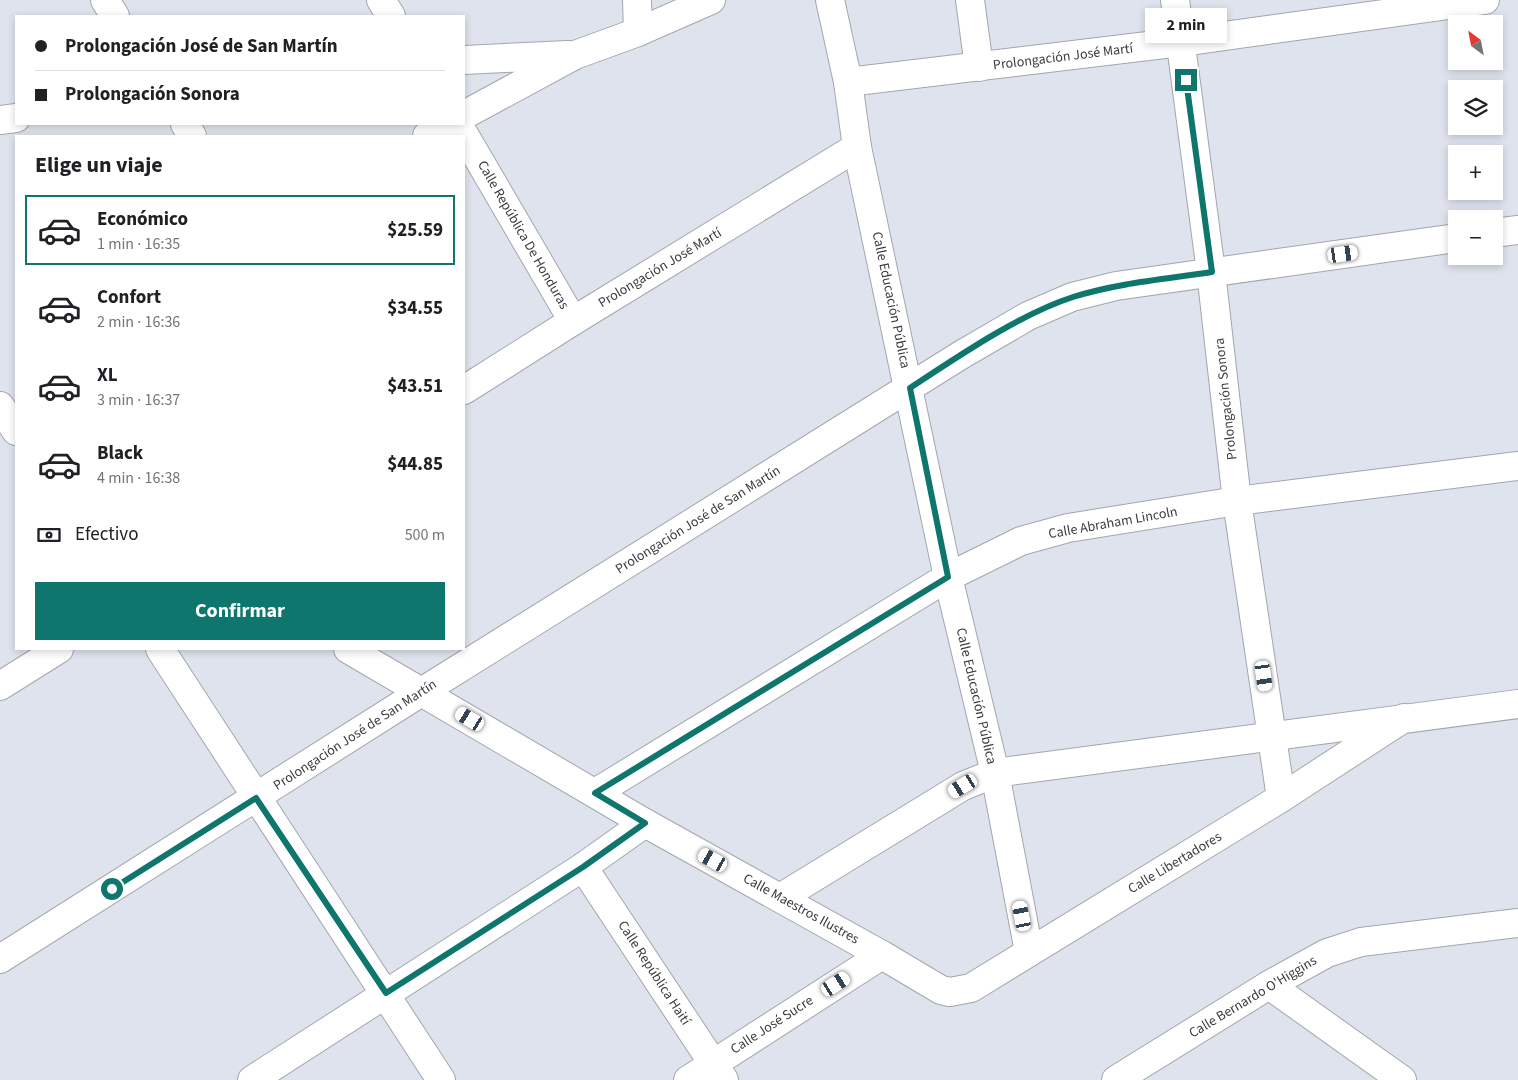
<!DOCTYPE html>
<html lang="es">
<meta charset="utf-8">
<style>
body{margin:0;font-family:"Source Sans 3",sans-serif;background:#f2f2f2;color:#202124;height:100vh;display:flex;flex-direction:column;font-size:19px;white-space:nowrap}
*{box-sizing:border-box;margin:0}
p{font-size:16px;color:#757577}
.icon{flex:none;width:28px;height:28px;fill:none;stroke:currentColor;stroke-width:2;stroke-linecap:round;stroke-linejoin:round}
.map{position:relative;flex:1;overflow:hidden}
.side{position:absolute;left:15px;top:135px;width:450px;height:515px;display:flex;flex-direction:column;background:#fff;border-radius:0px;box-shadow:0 2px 8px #0003}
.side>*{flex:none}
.banner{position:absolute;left:15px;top:15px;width:450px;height:110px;border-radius:0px;box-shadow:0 2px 8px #0003;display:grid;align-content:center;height:110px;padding:0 20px;background:#fff}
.needle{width:32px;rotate:328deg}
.controls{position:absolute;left:1448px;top:15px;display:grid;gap:10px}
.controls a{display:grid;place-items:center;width:55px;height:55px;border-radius:0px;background:#fff;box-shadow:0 2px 8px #0003;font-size:25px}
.end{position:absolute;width:22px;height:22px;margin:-11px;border:6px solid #0f766e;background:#fff;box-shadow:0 0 0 2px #fff}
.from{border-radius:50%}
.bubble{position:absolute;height:35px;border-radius:0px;background:#fff;box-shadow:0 2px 8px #0003;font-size:16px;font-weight:700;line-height:35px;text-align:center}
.car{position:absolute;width:15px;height:30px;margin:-15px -8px;border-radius:6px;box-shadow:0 0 4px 1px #0007;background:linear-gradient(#fff 24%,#345 0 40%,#fff 0 76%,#345 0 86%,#fff 0)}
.banner b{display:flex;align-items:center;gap:18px;height:48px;font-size:19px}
.banner b+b{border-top:1px solid #e0e0e0}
.banner i{width:12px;height:12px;background:#202124}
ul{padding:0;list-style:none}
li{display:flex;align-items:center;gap:15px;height:70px;margin:0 10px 8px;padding:0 10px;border:2px solid transparent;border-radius:0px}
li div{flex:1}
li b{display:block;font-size:19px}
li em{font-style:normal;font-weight:700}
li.on{border-color:#0f766e}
li>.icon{width:45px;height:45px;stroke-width:1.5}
h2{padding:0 20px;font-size:22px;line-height:60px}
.pay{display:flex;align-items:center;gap:12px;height:55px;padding:0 20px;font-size:19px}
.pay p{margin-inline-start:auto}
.action{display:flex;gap:10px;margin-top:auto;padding:10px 20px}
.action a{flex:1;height:58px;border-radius:0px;background:#0f766e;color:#fff;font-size:20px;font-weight:700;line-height:58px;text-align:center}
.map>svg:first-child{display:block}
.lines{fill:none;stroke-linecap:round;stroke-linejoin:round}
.minor-casing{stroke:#a3a6af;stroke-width:30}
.minor{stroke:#fff;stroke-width:28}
.route{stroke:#0f766e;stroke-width:6}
.labels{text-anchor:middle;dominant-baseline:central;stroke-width:4;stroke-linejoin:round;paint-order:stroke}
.street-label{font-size:14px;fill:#3b3c40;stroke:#fff}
</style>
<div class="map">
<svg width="1518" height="1080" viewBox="0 0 1518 1080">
<rect width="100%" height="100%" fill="#dfe3ed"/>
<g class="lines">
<defs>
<g id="minor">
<path d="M105 0 115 16"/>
<path d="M381 0 391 16"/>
<path d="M637 0 638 32"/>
<path d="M830 0 848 82 857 147 948 577 995 773 1029 952"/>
<path d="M970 0 979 67"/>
<path d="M1175 0 1211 272 1237 501 1281 798"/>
<path d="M464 60 568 55"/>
<path d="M848 82 1181 42 1485 0"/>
<path d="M464 115 575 55 638 32 711 0"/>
<path d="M0 120 16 118"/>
<path d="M185 124 192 136"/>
<path d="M458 124 573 321"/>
<path d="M427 136 448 124"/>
<path d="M1494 233 1518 230"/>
<path d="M464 390 573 321 857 147"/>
<path d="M0 406 16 431"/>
<path d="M160 649 441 1080"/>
<path d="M348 649 645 823 882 955 941 990 950 992 971 988 1281 798 1404 718"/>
<path d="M0 686 59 649"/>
<path d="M595 793 948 577 1021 541 1068 528 1237 501 1518 466"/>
<path d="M583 867 724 1080"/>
<path d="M780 898 963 786 995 773 1518 704"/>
<path d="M0 959 423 691 961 355 1028 316 1072 297 1116 286 1456 238"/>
<path d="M1269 985 1402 1080"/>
<path d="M252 1080 583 867 645 823"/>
<path d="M688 1080 882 955"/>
<path d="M1116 1080 1269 985 1327 953 1361 942 1518 923"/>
</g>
</defs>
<!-- minor casing -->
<use href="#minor" class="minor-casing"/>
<!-- minor -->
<use href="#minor" class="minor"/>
</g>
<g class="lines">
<!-- route -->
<path class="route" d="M112 889 256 798 386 993 583 867 645 823 595 793 948 577 910 388C957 357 1020 314 1073 297 1117 283 1166 279 1212 272L1186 80"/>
</g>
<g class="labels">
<!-- street labels -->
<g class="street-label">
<text transform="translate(1063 57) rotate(-7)">Prolongación José Martí</text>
<text transform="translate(523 235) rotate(60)">Calle República De Honduras</text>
<text transform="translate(660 268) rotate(-31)">Prolongación José Martí</text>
<text transform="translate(891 300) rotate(78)">Calle Educación Pública</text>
<text transform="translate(1226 399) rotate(-96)">Prolongación Sonora</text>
<text transform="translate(698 520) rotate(-32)">Prolongación José de San Martín</text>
<text transform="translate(1113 523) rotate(-10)">Calle Abraham Lincoln</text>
<text transform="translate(976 696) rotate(77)">Calle Educación Pública</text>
<text transform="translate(355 735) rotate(-33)">Prolongación José de San Martín</text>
<text transform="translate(1175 863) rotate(-31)">Calle Libertadores</text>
<text transform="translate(801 909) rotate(29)">Calle Maestros Ilustres</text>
<text transform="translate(654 973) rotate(57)">Calle República Haití</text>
<text transform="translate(1253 997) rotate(-31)">Calle Bernardo O'Higgins</text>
<text transform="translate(772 1025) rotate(-33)">Calle José Sucre</text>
</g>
</g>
</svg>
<div class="controls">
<a><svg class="needle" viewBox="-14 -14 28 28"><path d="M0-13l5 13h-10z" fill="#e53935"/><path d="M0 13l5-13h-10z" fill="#757577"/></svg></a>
<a><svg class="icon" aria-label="layers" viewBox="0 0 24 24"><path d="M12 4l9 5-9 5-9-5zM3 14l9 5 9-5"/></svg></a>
<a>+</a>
<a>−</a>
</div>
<i class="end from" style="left:112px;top:889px"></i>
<i class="end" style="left:1186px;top:80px"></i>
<div class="bubble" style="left:1145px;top:8px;width:82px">2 min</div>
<i class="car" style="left:1343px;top:254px;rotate:82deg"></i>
<i class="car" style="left:1264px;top:676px;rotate:172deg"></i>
<i class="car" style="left:470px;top:719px;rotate:301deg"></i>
<i class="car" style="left:963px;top:786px;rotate:239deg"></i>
<i class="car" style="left:713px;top:860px;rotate:299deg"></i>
<i class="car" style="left:1022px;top:916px;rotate:349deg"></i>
<i class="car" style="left:836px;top:984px;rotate:57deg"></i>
<div class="banner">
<b><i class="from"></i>Prolongación José de San Martín</b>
<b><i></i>Prolongación Sonora</b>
</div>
<section class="side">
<h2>Elige un viaje</h2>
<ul>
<li class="on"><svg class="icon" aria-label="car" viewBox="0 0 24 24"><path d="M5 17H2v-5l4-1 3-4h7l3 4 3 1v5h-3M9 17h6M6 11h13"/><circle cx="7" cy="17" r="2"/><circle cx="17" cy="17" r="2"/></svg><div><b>Económico</b><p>1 min · 16:35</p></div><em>$25.59</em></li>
<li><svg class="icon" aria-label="car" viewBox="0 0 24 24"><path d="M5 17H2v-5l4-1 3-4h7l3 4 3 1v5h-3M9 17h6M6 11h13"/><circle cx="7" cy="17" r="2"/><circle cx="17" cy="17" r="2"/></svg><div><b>Confort</b><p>2 min · 16:36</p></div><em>$34.55</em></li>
<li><svg class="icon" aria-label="car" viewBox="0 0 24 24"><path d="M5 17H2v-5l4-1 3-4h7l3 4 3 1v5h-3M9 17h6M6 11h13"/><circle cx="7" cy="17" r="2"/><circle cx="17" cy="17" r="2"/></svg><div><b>XL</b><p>3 min · 16:37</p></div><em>$43.51</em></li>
<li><svg class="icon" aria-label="car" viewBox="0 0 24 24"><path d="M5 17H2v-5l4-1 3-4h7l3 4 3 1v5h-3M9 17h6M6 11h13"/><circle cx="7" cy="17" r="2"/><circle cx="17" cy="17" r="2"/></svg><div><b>Black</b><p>4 min · 16:38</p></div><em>$44.85</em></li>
</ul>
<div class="pay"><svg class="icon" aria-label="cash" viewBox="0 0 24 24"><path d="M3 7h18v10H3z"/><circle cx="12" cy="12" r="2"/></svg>Efectivo<p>500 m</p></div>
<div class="action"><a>Confirmar</a></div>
</section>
</div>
